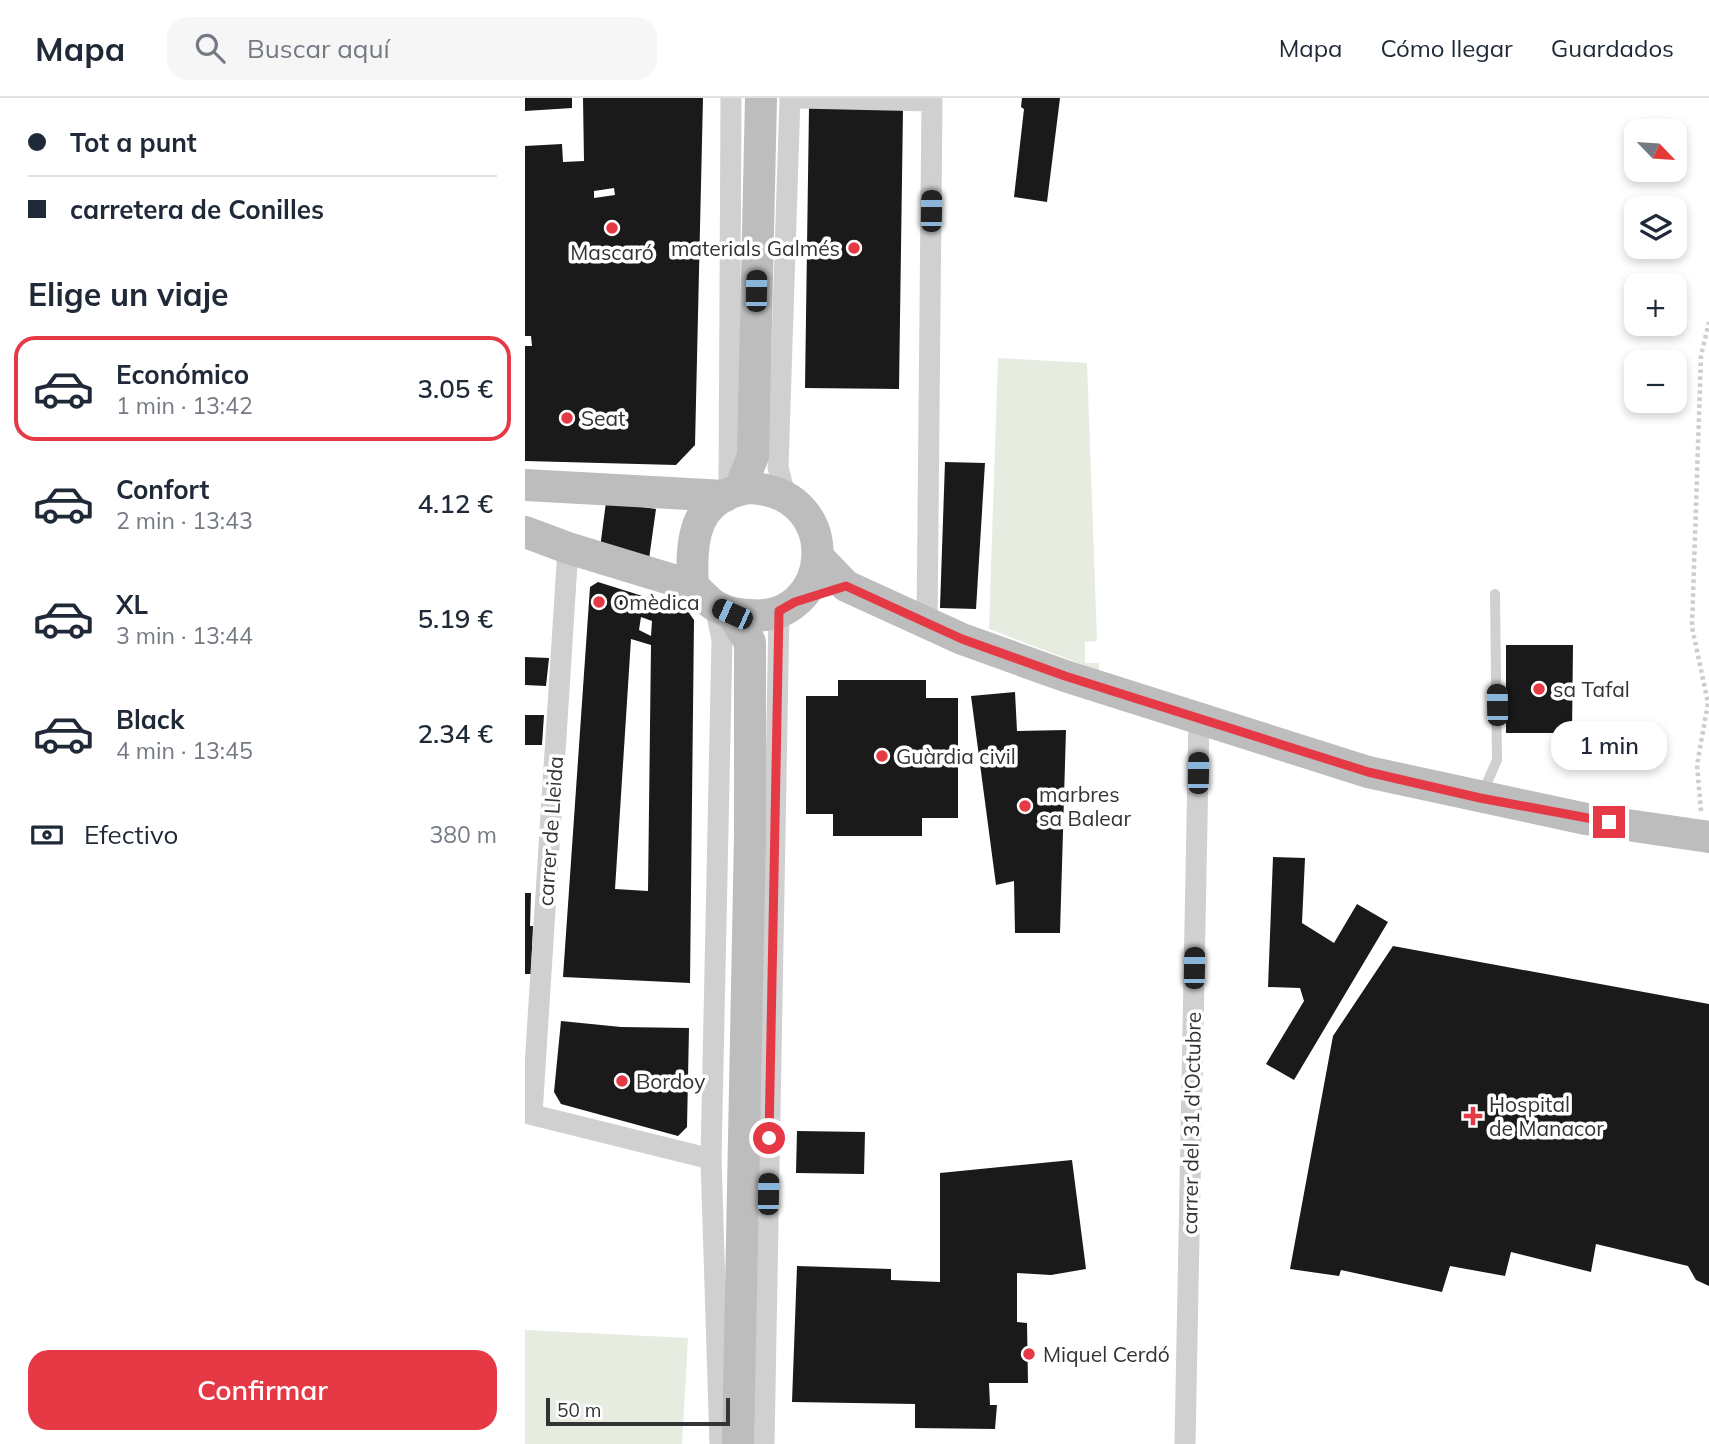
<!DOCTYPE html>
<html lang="es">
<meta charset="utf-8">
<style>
body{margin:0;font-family:Mulish,sans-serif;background:#f6f6f7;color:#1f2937;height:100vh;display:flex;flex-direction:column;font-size:26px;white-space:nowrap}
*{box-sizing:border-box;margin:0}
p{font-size:23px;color:#747a83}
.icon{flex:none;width:38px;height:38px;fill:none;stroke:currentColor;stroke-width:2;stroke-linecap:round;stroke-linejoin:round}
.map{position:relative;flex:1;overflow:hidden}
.sheet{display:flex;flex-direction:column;background:#fff;width:525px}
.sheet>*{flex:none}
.top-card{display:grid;align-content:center;height:154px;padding:0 28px;background:#fff}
.needle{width:46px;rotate:115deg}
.fabs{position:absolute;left:1099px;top:21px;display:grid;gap:14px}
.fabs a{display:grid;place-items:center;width:63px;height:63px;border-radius:14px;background:#fff;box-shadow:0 4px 10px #0003;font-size:35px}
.scale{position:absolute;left:21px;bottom:18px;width:184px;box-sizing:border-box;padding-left:7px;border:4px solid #333;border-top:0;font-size:19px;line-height:24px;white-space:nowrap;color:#333;-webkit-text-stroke:5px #fff;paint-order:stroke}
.end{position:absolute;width:32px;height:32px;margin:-16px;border:9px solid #e63946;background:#fff;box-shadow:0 0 0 4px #fff}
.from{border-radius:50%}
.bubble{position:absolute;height:49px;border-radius:21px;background:#fff;box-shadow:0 4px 10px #0003;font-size:23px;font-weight:600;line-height:49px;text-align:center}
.car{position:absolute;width:21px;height:42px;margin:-21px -10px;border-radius:9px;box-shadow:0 0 5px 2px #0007;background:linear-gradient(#222 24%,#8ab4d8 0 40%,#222 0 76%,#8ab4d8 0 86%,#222 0)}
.top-card b{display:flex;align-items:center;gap:24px;height:66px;font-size:26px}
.top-card b+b{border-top:2px solid #e0e1e3}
.top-card i{width:18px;height:18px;background:#1f2937}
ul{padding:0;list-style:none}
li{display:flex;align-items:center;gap:21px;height:105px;margin:0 14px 10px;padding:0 14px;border:4px solid transparent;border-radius:21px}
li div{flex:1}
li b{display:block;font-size:26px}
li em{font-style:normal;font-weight:600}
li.active{border-color:#e63946}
li>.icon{width:63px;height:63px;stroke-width:1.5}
h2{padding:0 28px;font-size:32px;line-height:84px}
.pay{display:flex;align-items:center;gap:18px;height:77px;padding:0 28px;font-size:26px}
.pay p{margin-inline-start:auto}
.action{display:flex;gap:14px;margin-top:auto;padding:14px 28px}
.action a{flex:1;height:80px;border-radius:21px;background:#e63946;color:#fff;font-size:28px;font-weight:600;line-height:80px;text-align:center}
header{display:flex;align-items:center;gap:42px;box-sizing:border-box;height:98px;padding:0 35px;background:#fff;border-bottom:2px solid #e0e1e3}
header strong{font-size:33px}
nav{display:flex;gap:38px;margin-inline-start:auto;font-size:24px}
.search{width:490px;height:63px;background:#f6f6f7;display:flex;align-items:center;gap:18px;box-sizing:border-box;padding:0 24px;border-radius:21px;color:#747a83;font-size:26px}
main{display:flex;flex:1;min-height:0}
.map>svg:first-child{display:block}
.green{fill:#e6ecdf}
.building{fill:#1a1a1a;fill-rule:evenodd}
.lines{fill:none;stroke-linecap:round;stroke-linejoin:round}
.path{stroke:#cdcdcd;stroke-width:4.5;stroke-dasharray:3.5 3.5;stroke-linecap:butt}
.service{stroke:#d0d0d0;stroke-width:10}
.minor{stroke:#d0d0d0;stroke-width:21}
.secondary{stroke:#bdbdbd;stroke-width:32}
.route{stroke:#e63946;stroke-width:9}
.poi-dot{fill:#e63946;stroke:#fff;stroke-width:2.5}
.labels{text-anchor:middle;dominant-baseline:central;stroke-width:7;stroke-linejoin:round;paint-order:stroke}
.poi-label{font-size:21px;fill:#333;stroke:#fff;text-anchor:start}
.street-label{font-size:21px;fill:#333;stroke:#fff}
</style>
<header>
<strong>Mapa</strong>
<div class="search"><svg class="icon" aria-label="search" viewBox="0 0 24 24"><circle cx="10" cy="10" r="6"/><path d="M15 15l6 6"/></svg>Buscar aquí</div>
<nav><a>Mapa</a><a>Cómo llegar</a><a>Guardados</a></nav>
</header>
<main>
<section class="sheet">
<div class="top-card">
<b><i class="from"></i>Tot a punt</b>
<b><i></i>carretera de Conilles</b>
</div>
<h2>Elige un viaje</h2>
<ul>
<li class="active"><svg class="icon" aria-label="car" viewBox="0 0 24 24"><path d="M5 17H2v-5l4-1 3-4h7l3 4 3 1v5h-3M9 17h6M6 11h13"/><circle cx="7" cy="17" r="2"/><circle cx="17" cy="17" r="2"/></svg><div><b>Económico</b><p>1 min · 13:42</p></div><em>3.05 €</em></li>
<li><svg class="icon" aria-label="car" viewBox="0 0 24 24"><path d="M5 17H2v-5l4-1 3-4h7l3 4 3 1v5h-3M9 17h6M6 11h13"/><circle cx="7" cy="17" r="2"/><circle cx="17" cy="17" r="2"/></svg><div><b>Confort</b><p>2 min · 13:43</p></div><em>4.12 €</em></li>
<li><svg class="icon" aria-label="car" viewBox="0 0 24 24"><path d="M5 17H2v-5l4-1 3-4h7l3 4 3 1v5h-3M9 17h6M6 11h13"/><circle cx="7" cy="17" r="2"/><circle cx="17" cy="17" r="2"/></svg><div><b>XL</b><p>3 min · 13:44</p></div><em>5.19 €</em></li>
<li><svg class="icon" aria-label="car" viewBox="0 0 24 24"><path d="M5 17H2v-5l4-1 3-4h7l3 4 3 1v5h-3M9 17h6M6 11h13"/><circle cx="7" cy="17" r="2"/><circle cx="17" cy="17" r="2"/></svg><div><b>Black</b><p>4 min · 13:45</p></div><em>2.34 €</em></li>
</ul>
<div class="pay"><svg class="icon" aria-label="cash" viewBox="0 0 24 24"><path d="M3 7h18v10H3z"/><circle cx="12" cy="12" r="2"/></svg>Efectivo<p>380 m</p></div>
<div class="action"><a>Confirmar</a></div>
</section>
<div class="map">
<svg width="1184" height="1346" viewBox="0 0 1184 1346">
<rect width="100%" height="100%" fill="#fff"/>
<!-- green -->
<g class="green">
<path d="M473 260 562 265 572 543 560 544V565H574V573L464 531Z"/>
<path d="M0 1232 163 1240 157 1346H0Z"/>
</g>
<!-- building -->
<g class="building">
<path d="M0 0H47V10L0 13Z"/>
<path d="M58 0H178L170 347 151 367 0 363V248H7L6 238H0V48L37 46 38 64 59 63ZM89 90 90 97 69 100V93Z"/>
<path d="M497 0H535L522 104 489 99 499 11 496 9Z"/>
<path d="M284 10 378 11 374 291 280 290Z"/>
<path d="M420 364 460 365 451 511 415 510Z"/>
<path d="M81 404 131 411 124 461 75 450Z"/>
<path d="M73 484 162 512 169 522 165 885 38 879 65 489ZM116 519 127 523 126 538 114 532ZM106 541 126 547 123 793 90 791Z"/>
<path d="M981 547H1048L1047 635H981Z"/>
<path d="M0 559 24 560 21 588 0 587Z"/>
<path d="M313 582H401V600H433V720H397V738H308V716H281V598H313Z"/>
<path d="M490 594 492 633 541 632 535 835H490L489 783 471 787 446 598Z"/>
<path d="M0 617H19L17 647H0Z"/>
<path d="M748 759 780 760 777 825 809 845 832 806 863 824 769 982 741 966 779 903 775 890 743 889Z"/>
<path d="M0 795H6L5 828H8L6 876H0Z"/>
<path d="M868 848 1184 906V1188L1171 1182 1163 1168 1071 1146 1066 1174 986 1154 980 1178 925 1168 917 1194 816 1172 814 1178 765 1171 808 938Z"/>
<path d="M36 923 96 929 164 930 162 1029 153 1038 36 1006 29 994Z"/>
<path d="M272 1033 340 1034 339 1076 271 1075Z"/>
<path d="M547 1062 561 1171 526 1177 492 1175V1224L502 1225 503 1285H464L465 1307H472L470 1331 390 1330V1306L267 1304 272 1168 366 1171V1182L415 1184V1075Z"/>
</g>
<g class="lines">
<!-- path -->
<path class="path" d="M1176 713 1172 667 1183 605 1167 529 1176 258 1184 224"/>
<!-- service -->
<path class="service" d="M957 696 972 662 970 496"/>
<!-- minor -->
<g class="minor">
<path d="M274 0 407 3 402 527"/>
<path d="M204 395 206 0"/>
<path d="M260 397 253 369 265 0"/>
<path d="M190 508 197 542 186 1061 195 1346"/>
<path d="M0 1015 186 1061"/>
<path d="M7 1016 43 450"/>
<path d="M239 1346 254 513"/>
<path d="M660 1346 674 620"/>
</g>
<!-- secondary -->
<g class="secondary">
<path d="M0 387 200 398"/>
<path d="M225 390C321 394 309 526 224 517 212 516 203 515 192 509 183 504 176 495 168 488 165 441 169 398 225 390Z"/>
<path d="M215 391 228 358 236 0"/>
<path d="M0 434 43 450 168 488"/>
<path d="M294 460 321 488 437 541 540 578 843 674 1061 721 1184 739"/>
<path d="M207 516 225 544V736L213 1346"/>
</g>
</g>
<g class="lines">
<!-- route -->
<path class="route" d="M244 1040 254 513 270 504 321 488 437 541 540 578 843 674 955 700 1084 724"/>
</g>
<!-- markers -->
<g class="poi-dot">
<circle cx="87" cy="130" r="7"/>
<circle cx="329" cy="150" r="7"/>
<circle cx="42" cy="320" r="7"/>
<circle cx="74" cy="504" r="7"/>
<circle cx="1014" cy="591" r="7"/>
<circle cx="357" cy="658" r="7"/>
<circle cx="500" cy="708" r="7"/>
<circle cx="97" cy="983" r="7"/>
<path d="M944.5 1007.5h7v7h7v7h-7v7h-7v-7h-7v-7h7z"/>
<circle cx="504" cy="1256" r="7"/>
</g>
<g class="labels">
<!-- poi labels -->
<g class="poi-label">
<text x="315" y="150" text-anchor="end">materials Galmés</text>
<text x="87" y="154" text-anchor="middle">Mascaró</text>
<text x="56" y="320">Seat</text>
<text x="88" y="504">Omèdica</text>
<text x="1028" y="591">sa Tafal</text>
<text x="371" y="658">Guàrdia civil</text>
<text x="514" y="696">marbres<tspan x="514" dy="24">sa Balear</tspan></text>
<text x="111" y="983">Bordoy</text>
<text x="964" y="1006">Hospital<tspan x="964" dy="24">de Manacor</tspan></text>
<text x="518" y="1256">Miquel Cerdó</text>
</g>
<!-- street labels -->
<g class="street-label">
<text transform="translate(25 733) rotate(-86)">carrer de Lleida</text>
<text transform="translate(666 1025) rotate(-89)">carrer del 31 d'Octubre</text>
</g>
</g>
</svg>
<div class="fabs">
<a><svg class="needle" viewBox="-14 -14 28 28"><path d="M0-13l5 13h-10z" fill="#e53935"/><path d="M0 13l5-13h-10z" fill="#747a83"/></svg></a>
<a><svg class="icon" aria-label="layers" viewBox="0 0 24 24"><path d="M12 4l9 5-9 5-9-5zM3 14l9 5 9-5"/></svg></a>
<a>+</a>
<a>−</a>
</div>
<div class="scale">50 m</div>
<i class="end from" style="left:244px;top:1040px"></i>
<i class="end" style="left:1084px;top:724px"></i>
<div class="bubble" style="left:1026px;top:623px;width:116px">1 min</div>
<i class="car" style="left:406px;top:113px;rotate:1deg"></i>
<i class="car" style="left:231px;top:193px;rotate:1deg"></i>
<i class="car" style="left:207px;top:516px;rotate:294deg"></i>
<i class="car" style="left:972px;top:607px;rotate:359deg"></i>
<i class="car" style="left:673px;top:675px;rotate:1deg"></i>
<i class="car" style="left:669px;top:870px;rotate:1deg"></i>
<i class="car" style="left:243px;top:1096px;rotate:1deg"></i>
</div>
</main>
